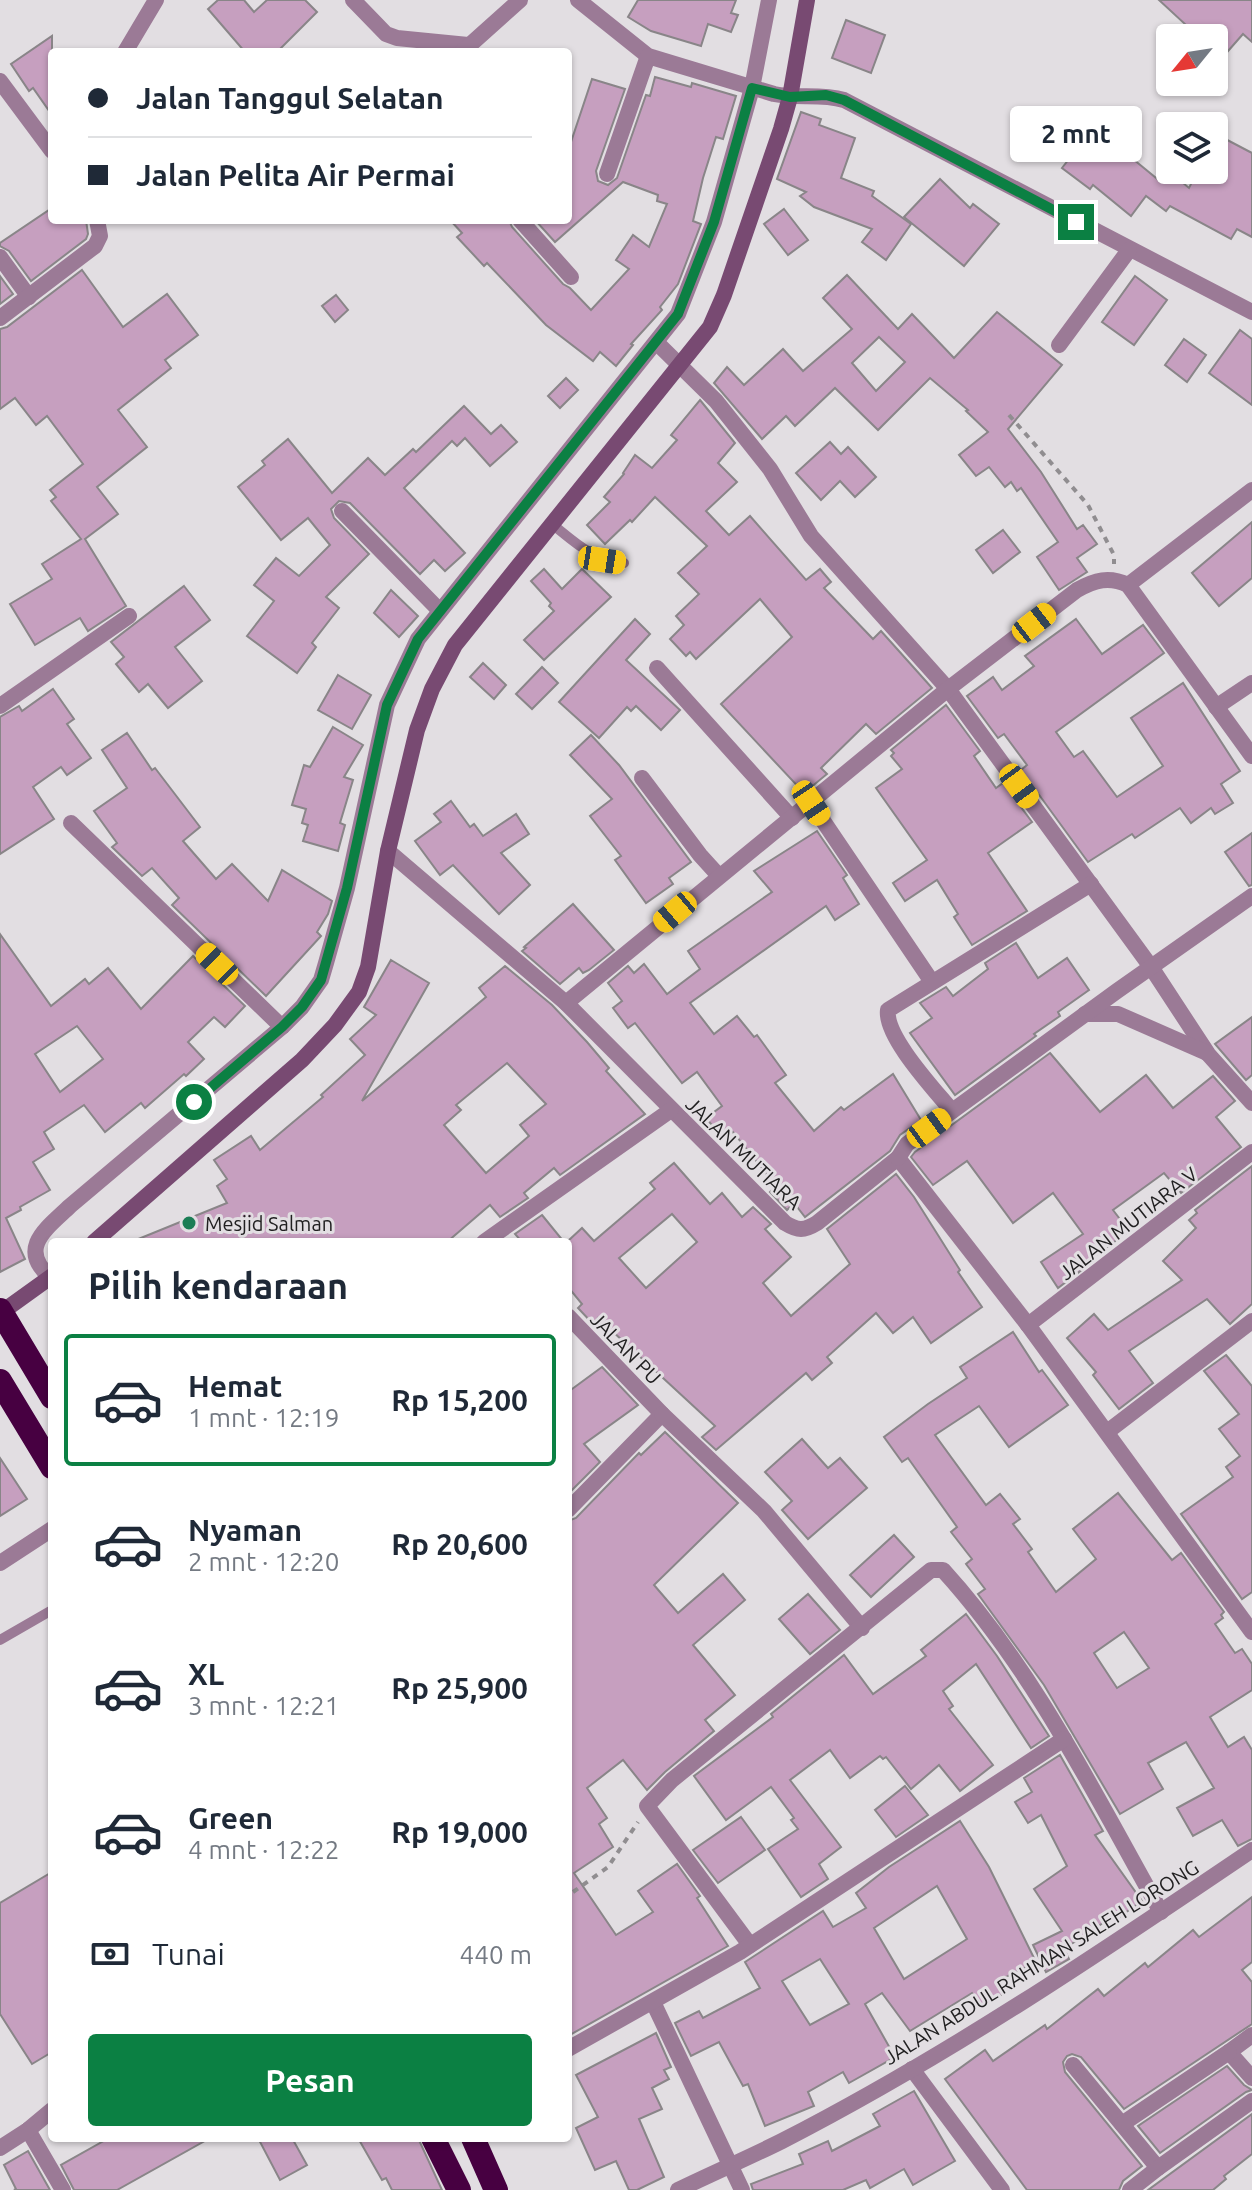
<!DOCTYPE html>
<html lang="id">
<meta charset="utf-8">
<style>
body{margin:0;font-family:Ubuntu,sans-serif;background:#f2f2f3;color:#1f2937;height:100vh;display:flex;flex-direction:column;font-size:30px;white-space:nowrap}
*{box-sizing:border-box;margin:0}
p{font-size:26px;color:#747a83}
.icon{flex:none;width:44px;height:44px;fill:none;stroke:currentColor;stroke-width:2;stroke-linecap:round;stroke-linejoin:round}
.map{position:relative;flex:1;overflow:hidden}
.details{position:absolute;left:48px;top:1238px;width:524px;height:904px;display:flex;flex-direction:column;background:#fff;border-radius:8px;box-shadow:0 2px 6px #0004}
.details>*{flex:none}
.banner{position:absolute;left:48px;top:48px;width:524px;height:176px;border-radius:8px;box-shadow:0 2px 6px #0004;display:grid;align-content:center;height:176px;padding:0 40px;background:#fff}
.needle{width:52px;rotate:240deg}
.fabs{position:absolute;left:1156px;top:24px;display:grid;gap:16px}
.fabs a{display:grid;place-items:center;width:72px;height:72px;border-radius:8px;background:#fff;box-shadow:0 2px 6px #0004;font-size:40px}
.end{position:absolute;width:36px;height:36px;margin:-18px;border:10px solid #0b8043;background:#fff;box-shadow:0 0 0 4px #fff}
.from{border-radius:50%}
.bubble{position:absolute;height:56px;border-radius:8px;background:#fff;box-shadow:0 2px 6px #0004;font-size:26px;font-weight:600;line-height:56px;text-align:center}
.car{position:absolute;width:24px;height:48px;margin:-24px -12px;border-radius:10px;box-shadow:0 0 6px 2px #0007;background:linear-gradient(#f5c518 24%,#345 0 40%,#f5c518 0 76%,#345 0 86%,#f5c518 0)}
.banner b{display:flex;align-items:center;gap:28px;height:76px;font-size:30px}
.banner b+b{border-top:2px solid #e0e1e3}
.banner i{width:20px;height:20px;background:#1f2937}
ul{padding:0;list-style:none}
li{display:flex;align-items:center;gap:24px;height:132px;margin:0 16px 12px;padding:0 24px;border:4px solid transparent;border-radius:8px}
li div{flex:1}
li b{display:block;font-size:30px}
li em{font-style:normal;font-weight:600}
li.selected{border-color:#0b8043}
li>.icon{width:72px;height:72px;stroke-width:1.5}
h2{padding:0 40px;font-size:36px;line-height:96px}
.pay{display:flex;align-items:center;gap:20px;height:88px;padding:0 40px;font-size:30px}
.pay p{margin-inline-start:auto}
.button{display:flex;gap:16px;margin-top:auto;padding:16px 40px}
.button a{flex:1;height:92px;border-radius:8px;background:#0b8043;color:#fff;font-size:32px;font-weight:600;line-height:92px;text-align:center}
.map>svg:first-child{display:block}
.building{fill:#c69fbf;stroke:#898588;stroke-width:2;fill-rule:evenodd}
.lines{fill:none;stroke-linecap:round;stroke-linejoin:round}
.path{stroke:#908d90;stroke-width:4;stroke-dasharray:6 6;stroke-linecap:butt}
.lane{stroke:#9b7a96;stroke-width:10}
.street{stroke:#9b7a96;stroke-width:16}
.secondary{stroke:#784a72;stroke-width:16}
.highway{stroke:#470041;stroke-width:24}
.route{stroke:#0b8043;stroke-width:10}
.poi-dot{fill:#1b7d55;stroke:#e2dee2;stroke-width:3}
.labels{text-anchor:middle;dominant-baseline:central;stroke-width:6;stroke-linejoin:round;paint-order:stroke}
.street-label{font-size:20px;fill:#212021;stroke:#e2dee2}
.poi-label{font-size:20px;fill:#212021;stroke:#e2dee2;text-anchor:start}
</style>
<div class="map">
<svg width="1252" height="2190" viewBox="0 0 1252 2190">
<rect width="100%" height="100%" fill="#e2dee2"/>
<!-- building -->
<g class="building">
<path d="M218 0H244L254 12 267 0H305L317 12 277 52H245L208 9Z"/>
<path d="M638 0H736L731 13 738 15 731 32 708 24 701 46 651 31 628 17Z"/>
<path d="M1159 0H1252V42L1243 34 1214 67V38H1196L1182 26 1185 24Z"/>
<path d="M846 20 885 35 871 73 832 58Z"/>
<path d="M52 36V115L33 88 29 91 11 64Z"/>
<path d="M655 77 691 87 692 83 736 96 723 139 716 137 703 178 693 221 701 224 678 284 660 307 662 310 631 344 633 345 616 366 600 352 593 361 546 325 487 263 484 266 457 237 462 233 450 220H509L512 227 563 284 570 288 591 310 629 269 616 260 633 235 649 247 667 204 657 201 658 195 623 182 555 242 535 220H568V151L592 79 625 89 596 171 598 181 608 185 617 178 646 95 650 96Z"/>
<path d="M801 112 821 119 819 125 855 138 841 178 874 191 872 196 911 224 886 260 862 242 872 229 814 207 800 196 806 192 777 179Z"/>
<path d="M1094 127 1161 182 1169 171 1189 188 1198 170H1214V133L1252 153V237L1237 229 1231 239 1170 206 1166 211 1146 196 1131 216 1093 185 1090 189 1062 168Z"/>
<path d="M940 179 970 208 973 204 999 224 964 266 904 217Z"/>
<path d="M52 208V220H86L88 234 86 239 31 281 9 251 0 246V243Z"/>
<path d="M784 209 808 240 788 255 764 224Z"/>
<path d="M82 270 123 327 167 294 198 335 165 360 171 368 118 410 147 447 97 487 118 514 85 539 126 606 88 631 80 618 35 645 10 604 52 579 42 564 81 539 51 501 56 497 50 490 83 464 47 416 36 425 15 398 0 409V329L7 327Z"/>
<path d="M847 275 898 329 912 314 954 358 997 312 1062 365 1008 429 1041 472 1077 529 1083 525 1097 544 1077 558 1087 572 1059 590 1037 557 1058 542 1021 488 1017 491 1011 482 1005 487 989 467 976 476 959 455 988 432 966 411 968 410 930 378 878 430 835 388 795 426 786 416 762 439 714 383 727 367 744 385 783 349 803 371 852 329 823 298ZM879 337 905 362 876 391 852 363Z"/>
<path d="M0 276 13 294 0 304Z"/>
<path d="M1135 276 1167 300 1134 345 1102 322Z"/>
<path d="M336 295 348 310 335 322 322 306Z"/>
<path d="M1240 330 1252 339V405L1209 373Z"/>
<path d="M1184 339 1206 355 1187 382 1165 365Z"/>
<path d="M566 378 578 390 560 408 548 396Z"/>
<path d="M700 400 735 443 718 463 737 482 706 511 729 535 750 516 806 580 820 569 831 582 824 588 873 639 881 631 932 688 876 734 866 724 821 768 827 774 804 793 721 704 792 637 760 599 696 659 690 652 686 656 670 639 684 625 676 616 699 594 678 573 707 546 655 497 632 522 630 520 605 544 587 525 610 502 604 497 624 474 623 473 635 455 652 468 677 440 671 435Z"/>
<path d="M464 406 491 434 501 425 517 442 490 466 465 438 457 446 452 441 404 488 465 553 445 571 434 560 420 574 350 503 339 501 331 509 334 518 369 554 326 597 339 608 312 643 316 647 297 673 247 636 274 601 254 585 276 558 299 576 330 545 308 518 281 540 238 487 265 465 262 461 288 439 332 493 368 458 385 475 413 449 416 452Z"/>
<path d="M830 442 841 454 848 447 876 477 855 497 840 481 821 500 796 473Z"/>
<path d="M1252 522V578L1219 606 1192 573Z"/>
<path d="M1003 530 1020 552 993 573 976 550Z"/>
<path d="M544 569 562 589 582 569 611 597 544 660 524 640 554 611 549 606 551 603 531 581Z"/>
<path d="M184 586 210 620 175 647 202 681 168 708 148 684 139 692 116 664 124 657 111 642Z"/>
<path d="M391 590 418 616 399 637 374 613Z"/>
<path d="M635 619 650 634 626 660 680 710 661 730 636 706 631 711 627 707 599 738 559 702Z"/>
<path d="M1076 619 1102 654 1143 625 1164 653 1056 732 1074 757 1083 751 1117 797 1163 766 1131 718 1183 683 1240 771 1221 784 1233 803 1215 814 1211 808 1191 823 1180 808 1135 838 1132 834 1088 862 1021 770 1027 765 1004 734 998 738 967 696 993 677 1002 690 1034 666 1025 656Z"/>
<path d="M483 663 506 685 494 699 470 677Z"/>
<path d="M542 667 558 683 532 709 516 694Z"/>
<path d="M338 675 371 695 352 729 318 710Z"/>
<path d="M53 689 74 719 67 724 91 758 67 775 61 767 33 787 54 819 0 854V717L19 706 22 711Z"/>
<path d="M946 705 980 751 974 756 996 788 1003 783 1032 822 988 853 1027 911 972 945 954 917 958 914 937 880 905 901 893 883 927 860 876 788 902 769 891 756 894 753 891 750Z"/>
<path d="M333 727 363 745 344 777 353 780 340 823 345 825 338 851 303 841 308 825 302 823 306 809 292 805 304 765 310 767Z"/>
<path d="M127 733 152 770 155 768 200 827 183 841 216 879 232 864 268 901 282 870 332 901 328 914 317 932 321 936 266 996 172 905 179 898 152 868 142 876 112 847 117 843 94 811 127 788 102 750Z"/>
<path d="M591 735 619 765 691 862 669 878 673 884 646 903 615 860 621 856 590 816 612 799 570 755Z"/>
<path d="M451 801 470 827 474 824 483 836 516 814 529 834 501 853 530 885 499 914 453 865 440 875 415 841 441 822 434 814Z"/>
<path d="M817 831 847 875 843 878 859 904 835 920 826 906 690 1003 714 1034 737 1016 754 1037 757 1035 786 1075 775 1083 814 1131 841 1107 844 1110 893 1074 921 1120 900 1135 890 1151 805 1217 794 1203 787 1210 770 1192 776 1186 733 1132 723 1139 706 1118 722 1106 697 1072 682 1083 635 1023 628 1028 613 1008 622 1001 608 983 628 966 634 973 644 964 667 994 700 969 688 951 772 892 754 871Z"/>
<path d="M1252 833V885L1249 886 1225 852Z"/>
<path d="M573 904 614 950 589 970 583 973 579 968 560 984 522 951 526 948 524 947Z"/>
<path d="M0 934 51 1006 85 979 89 984 108 968 141 1009 193 956 245 1006 225 1027 214 1017 188 1042 204 1059 186 1076 184 1074 145 1108 141 1103 105 1132 84 1105 44 1132 54 1149 33 1162 50 1190 20 1207 21 1210 6 1218 25 1259 0 1272ZM77 1026 103 1059 60 1092 35 1054Z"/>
<path d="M1016 943 1038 978 1067 958 1089 990 1058 1012 1060 1016 1034 1034 1036 1036 955 1095 910 1033 932 1018 920 1003 946 987 953 996 988 969 985 963Z"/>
<path d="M391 960 429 983 362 1101 486 997 479 988 505 966 552 1005 587 1042 609 1068 606 1071 645 1114 560 1175 554 1168 524 1193 528 1198 500 1217 490 1205 447 1242H131L227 1203 217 1186 227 1179 214 1160 251 1136 260 1150 323 1097 321 1095 365 1055 350 1039 376 1015 364 1007ZM507 1063 546 1104 520 1125 529 1136 486 1173 444 1125 461 1110 456 1105Z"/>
<path d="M1252 1017V1075L1246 1080 1215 1044Z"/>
<path d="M1050 1053 1100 1112 1146 1075 1173 1108 1213 1076 1235 1101 1216 1117 1241 1147 1181 1193 1164 1173 1113 1210 1129 1231 1085 1263 1087 1266 1058 1288 1041 1262 1083 1234 1053 1193 1013 1223 967 1161 933 1185 911 1157 915 1152Z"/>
<path d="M674 1163 710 1204 722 1193 742 1217 753 1207 771 1224 765 1229 791 1257 763 1283 791 1316 850 1264 827 1229 896 1174 914 1197 960 1270 958 1272 982 1307 931 1343 913 1317 893 1333 876 1313 827 1357 832 1363 812 1380 806 1373 716 1450 702 1437 715 1426 598 1318 593 1324 578 1308 582 1304 568 1287V1241L582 1228 594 1241 655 1189 650 1183ZM672 1214 697 1242 646 1288 619 1258Z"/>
<path d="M1252 1166V1304L1230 1324 1207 1299 1129 1351 1153 1383 1119 1409 1093 1375 1096 1372 1067 1338 1094 1314 1108 1330 1182 1280 1163 1261 1196 1228 1189 1220 1197 1213 1195 1210Z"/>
<path d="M542 1215 564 1242H522L515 1234Z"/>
<path d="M1013 1332 1039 1372 1042 1370 1068 1405 1009 1447 979 1406 935 1435 986 1505 1000 1494 1020 1519 1013 1524 1032 1549 1028 1552 1056 1592 1096 1559 1073 1529 1118 1493 1172 1560 1181 1553 1224 1612 1221 1615 1223 1618 1215 1624 1235 1653 1242 1649 1252 1664V1690L1210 1717 1228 1747 1244 1737 1252 1750V1839L1238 1846 1222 1820 1193 1836 1177 1808 1214 1788 1186 1742 1148 1763 1163 1789 1120 1814 1044 1685 978 1594 985 1589 966 1564 972 1559 951 1532 957 1527 908 1458 902 1462 884 1437 928 1404 967 1378 960 1367ZM1124 1632 1149 1668 1117 1688 1094 1653Z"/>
<path d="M1226 1355 1252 1386V1592L1242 1599 1181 1514 1233 1477 1226 1467 1240 1456 1219 1429 1239 1414 1204 1371Z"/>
<path d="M602 1367 638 1405 584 1444 600 1462 568 1494V1392Z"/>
<path d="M665 1432 738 1503 654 1585 678 1613 723 1574 745 1600 693 1645 735 1695 705 1720 714 1731 665 1772 647 1790 623 1760 587 1788 607 1818 599 1824 613 1847 574 1873 616 1935 653 1912 638 1891 677 1864 700 1896 697 1898 728 1946 568 2036V1521L576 1518 639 1453 641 1455Z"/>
<path d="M802 1439 828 1468 840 1458 867 1488 808 1539 782 1510 792 1501 765 1472Z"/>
<path d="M0 1458 27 1499 0 1516Z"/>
<path d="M894 1535 914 1557 871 1597 850 1575Z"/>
<path d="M808 1594 840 1630 810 1654 779 1619Z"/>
<path d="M966 1614 997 1656 1049 1736 1031 1748 976 1664 943 1691 953 1706 949 1709 993 1765 960 1791 939 1765 911 1789 886 1757 883 1759 880 1756 850 1778 830 1750 790 1780 841 1847 819 1864 828 1879 801 1897 768 1849 798 1829 791 1820 794 1818 771 1787 726 1820 694 1776 773 1717 771 1714 844 1655 873 1694 926 1656 921 1650Z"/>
<path d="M1060 1755 1103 1831 1095 1835 1142 1901 1115 1920 1112 1917 1064 1949 1069 1959 1046 1972 1033 1945 1062 1931 1034 1889 1067 1866 1041 1815 1028 1823 1015 1802 1032 1792 1024 1778Z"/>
<path d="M905 1786 928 1815 896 1837 875 1810Z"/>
<path d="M741 1817 765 1850 718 1883 693 1850Z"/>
<path d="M960 1821 989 1867 1036 1962 996 1982 1003 1994 981 2007 972 1993 910 2031 882 1993 865 2004 895 2057 849 2083 843 2072 808 2092 814 2106 765 2126 748 2084 743 2086 719 2042 691 2056 675 2023 699 2011 703 2018 760 1988 745 1962 823 1911 833 1927 866 1908 856 1893 889 1867ZM937 1886 967 1939 904 1979 874 1928ZM820 1959 849 2004 810 2025 782 1981Z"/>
<path d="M52 1872V2052L32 2064 0 2014V1903Z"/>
<path d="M1252 1897V1962L1242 1970 1252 1982V2024L1124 2109 1081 2057 1072 2054 1067 2056 1063 2062 1065 2072 1142 2166 1123 2181 1119 2190H1027L945 2079 985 2050 993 2061 1045 2025 1047 2029 1098 1989 1104 1996 1145 1963 1148 1967 1193 1930 1199 1937Z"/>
<path d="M656 2033 671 2067 664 2070 669 2079 652 2088 662 2109 639 2119 664 2177 637 2190H629L616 2161 595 2170 576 2128 598 2117 576 2075Z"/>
<path d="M1227 2066 1244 2085 1252 2090 1246 2092 1160 2153 1138 2126Z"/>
<path d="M914 2091 955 2161 913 2185 904 2169 870 2188 866 2180 843 2190H753L751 2184 803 2164 799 2154 828 2141 832 2151 880 2126 873 2114Z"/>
<path d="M1252 2114V2154L1224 2176 1226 2179 1213 2190H1148Z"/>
<path d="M109 2138H210L117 2190H74L61 2165Z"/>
<path d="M258 2138H292L307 2165 280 2180Z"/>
<path d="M358 2138H418L442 2190H392L386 2178 382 2180Z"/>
<path d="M28 2151 50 2190H14L16 2189 4 2165Z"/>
</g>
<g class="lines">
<!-- path -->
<g class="path">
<path d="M1009 415 1088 505 1114 555V564"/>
<path d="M573 1892 608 1867 638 1822"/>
</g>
<!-- lane -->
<g class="lane">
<path d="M552 524C578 545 590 558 624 563"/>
<path d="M0 1640 52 1610"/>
</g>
<!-- street -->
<g class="street">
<path d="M353 0 386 34 397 38 468 45"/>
<path d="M578 0 648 56 774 94C798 99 820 93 844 100L1252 312"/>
<path d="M125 52 156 0"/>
<path d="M462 52 520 0"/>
<path d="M0 81 52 151"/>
<path d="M607 174 648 56"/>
<path d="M520 220 571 277"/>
<path d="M0 257 29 297"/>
<path d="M0 318 95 246 100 236 97 220"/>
<path d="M656 342 716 401 770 469 811 536 948 689 1151 967 1208 1054 1252 1103"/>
<path d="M1059 345 1129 250"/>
<path d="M342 511 440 611"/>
<path d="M1128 585 1252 490"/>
<path d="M657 668 792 818"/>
<path d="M0 706 129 616"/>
<path d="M1216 707 1252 683"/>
<path d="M642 778 700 855 719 876"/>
<path d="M811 803 932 982"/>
<path d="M71 823 282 1027"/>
<path d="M388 851 566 1003 785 1223C798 1231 804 1231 817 1223L898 1158 1028 1325 1252 1632"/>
<path d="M566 1003 948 689 1077 590C1095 580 1109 576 1128 585L1252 756"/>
<path d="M1085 1014H1118L1207 1053"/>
<path d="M952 1111C935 1090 884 1036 888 1010L1091 884"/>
<path d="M898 1158 907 1144 1117 991 1252 896"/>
<path d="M484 1242 671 1110"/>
<path d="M50 1277C17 1248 47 1228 70 1206L282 1027 302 1007 321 980 326 963 347 888 387 705 418 639 678 314 714 222 752 88 769 0"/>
<path d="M568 1316 662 1414 568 1510"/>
<path d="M1028 1325 1252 1152"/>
<path d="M662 1414 764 1511 862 1628"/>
<path d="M1107 1432 1252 1321"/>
<path d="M0 1563 52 1529"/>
<path d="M750 1945 647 1806 672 1780 931 1570H943C1034 1670 1095 1795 1161 1912"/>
<path d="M653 2002 742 2190"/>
<path d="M1252 2035 1229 2052 1252 2078"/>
<path d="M568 2049 740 1952 1064 1739"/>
<path d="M1073 2065 1158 2168 1252 2101"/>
<path d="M912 2069 1002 2190"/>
<path d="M1122 2124 1229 2052"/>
<path d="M28 2130 63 2190"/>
<path d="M0 2148 28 2130 52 2110"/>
<path d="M678 2190C713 2173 748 2158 782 2141 946 2057 1100 1953 1252 1850"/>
<path d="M1130 2190 1158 2168"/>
</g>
<!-- secondary -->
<g class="secondary">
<path d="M94 1242 302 1060 335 1025 359 992 368 967 388 851 417 730 432 689 455 645 710 327 724 295 781 129 790 97 807 0"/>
<path d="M2 1312 52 1276"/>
</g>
<!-- highway -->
<g class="highway">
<path d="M0 1310 52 1397"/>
<path d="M0 1381 52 1467"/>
<path d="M433 2138 459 2190"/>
<path d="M473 2138 496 2190"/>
</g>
</g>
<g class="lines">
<!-- route -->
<path class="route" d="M194 1102 282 1027 302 1007 321 980 347 888 387 705 418 639 678 314 714 222 752 88 790 97 826 95 844 100 1076 222"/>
</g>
<!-- markers -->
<circle class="poi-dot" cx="189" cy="1223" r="8"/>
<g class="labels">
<!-- street labels -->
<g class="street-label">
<text transform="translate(744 1153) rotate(44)">JALAN MUTIARA</text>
<text transform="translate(1128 1223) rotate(-38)">JALAN MUTIARA V</text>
<text transform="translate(626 1348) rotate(46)">JALAN PU</text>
<text transform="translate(1041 1962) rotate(-32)">JALAN ABDUL RAHMAN SALEH LORONG</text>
</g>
<!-- poi labels -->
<g class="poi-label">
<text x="205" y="1223">Mesjid Salman</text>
</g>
</g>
</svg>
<div class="fabs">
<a><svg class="needle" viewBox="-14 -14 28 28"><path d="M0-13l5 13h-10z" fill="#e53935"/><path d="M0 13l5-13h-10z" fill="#747a83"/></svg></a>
<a><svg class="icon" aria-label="layers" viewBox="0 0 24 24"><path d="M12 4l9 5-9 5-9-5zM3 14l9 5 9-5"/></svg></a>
</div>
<i class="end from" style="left:194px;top:1102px"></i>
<i class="end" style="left:1076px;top:222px"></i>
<div class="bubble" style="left:1010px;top:106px;width:132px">2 mnt</div>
<i class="car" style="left:602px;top:560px;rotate:99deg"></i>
<i class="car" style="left:1034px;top:623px;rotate:52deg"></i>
<i class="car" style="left:1019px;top:786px;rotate:144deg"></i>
<i class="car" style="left:811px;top:803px;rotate:146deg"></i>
<i class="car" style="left:675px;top:912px;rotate:230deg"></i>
<i class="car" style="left:217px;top:964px;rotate:314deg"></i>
<i class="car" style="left:929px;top:1128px;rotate:54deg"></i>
<div class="banner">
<b><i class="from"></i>Jalan Tanggul Selatan</b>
<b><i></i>Jalan Pelita Air Permai</b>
</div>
<section class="details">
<h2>Pilih kendaraan</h2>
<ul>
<li class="selected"><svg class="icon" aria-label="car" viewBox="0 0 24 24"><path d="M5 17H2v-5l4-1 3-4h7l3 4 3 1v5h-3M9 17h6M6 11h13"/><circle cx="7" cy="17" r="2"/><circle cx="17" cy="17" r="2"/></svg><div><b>Hemat</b><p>1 mnt · 12:19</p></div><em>Rp 15,200</em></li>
<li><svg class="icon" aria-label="car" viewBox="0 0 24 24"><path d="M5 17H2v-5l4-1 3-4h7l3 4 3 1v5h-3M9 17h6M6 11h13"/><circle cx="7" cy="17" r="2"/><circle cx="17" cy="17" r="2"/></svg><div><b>Nyaman</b><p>2 mnt · 12:20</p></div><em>Rp 20,600</em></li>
<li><svg class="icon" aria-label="car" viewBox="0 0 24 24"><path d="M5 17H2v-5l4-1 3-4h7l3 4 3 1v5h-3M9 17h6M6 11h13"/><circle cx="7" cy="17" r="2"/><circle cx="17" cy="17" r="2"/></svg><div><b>XL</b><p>3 mnt · 12:21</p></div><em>Rp 25,900</em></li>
<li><svg class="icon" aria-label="car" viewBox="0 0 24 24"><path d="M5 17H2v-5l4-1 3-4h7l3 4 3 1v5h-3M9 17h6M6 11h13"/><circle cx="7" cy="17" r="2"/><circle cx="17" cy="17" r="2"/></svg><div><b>Green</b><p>4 mnt · 12:22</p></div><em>Rp 19,000</em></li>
</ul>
<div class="pay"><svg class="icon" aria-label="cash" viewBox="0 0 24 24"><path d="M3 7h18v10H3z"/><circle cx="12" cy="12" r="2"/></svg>Tunai<p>440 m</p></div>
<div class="button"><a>Pesan</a></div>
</section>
</div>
